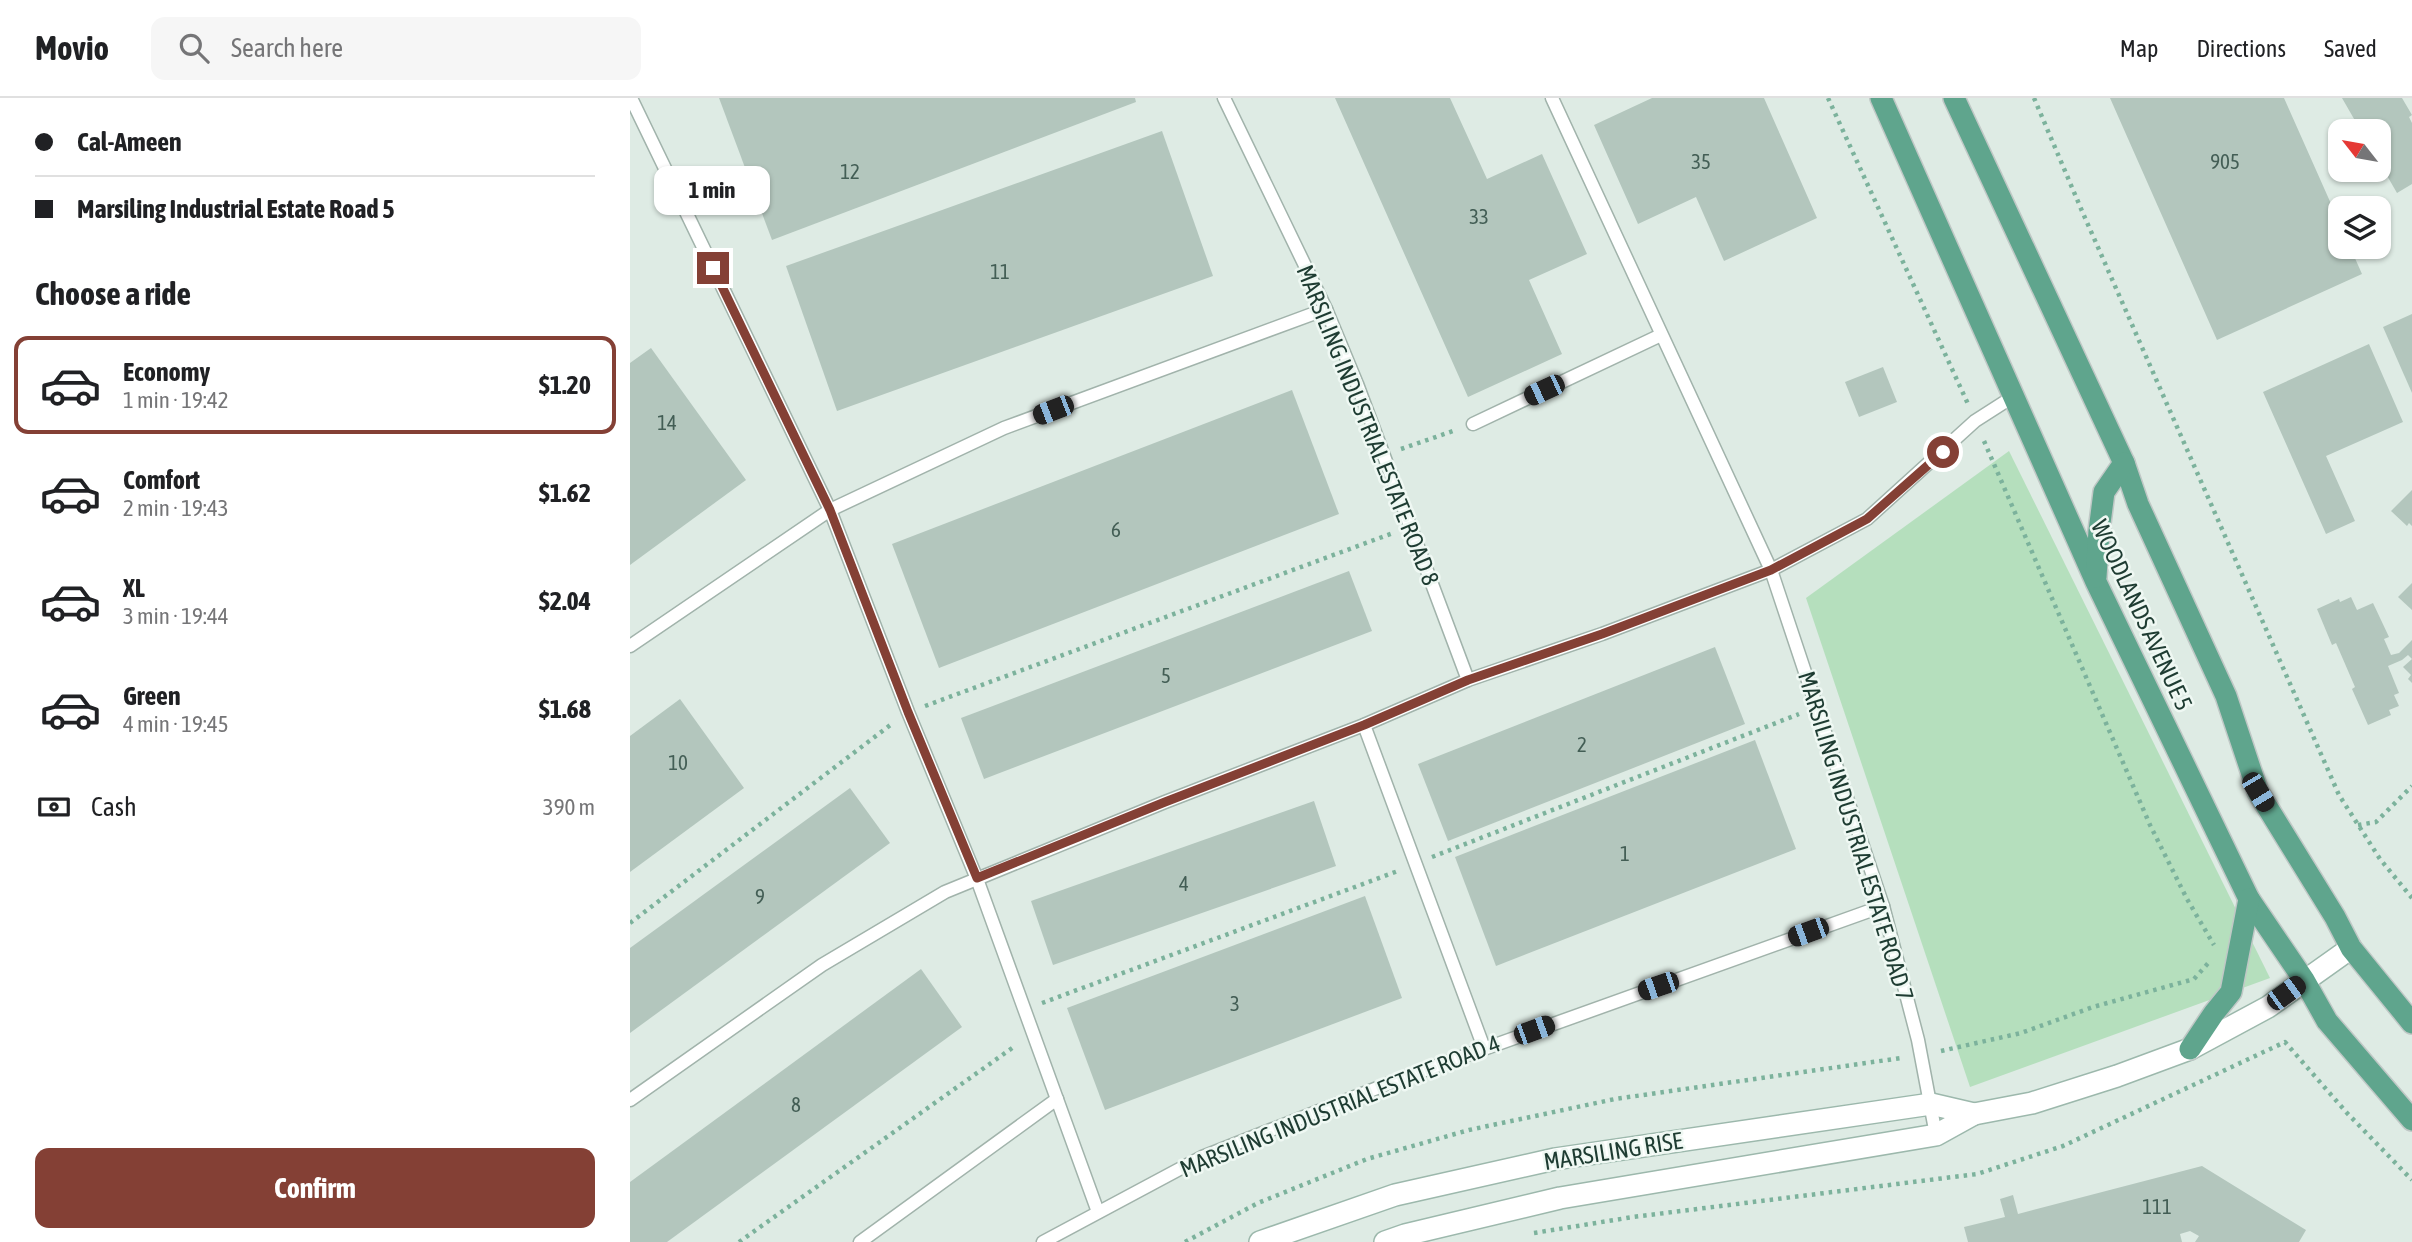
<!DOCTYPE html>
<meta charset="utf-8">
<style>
body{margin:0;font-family:"Asap Condensed",sans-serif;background:#f6f6f6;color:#202124;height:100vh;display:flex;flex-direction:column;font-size:26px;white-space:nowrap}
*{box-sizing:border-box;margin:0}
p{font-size:23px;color:#757577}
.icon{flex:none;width:38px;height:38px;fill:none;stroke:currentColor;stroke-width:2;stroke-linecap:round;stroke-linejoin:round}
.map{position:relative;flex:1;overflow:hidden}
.details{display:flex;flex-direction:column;background:#fff;width:630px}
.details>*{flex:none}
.banner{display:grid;align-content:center;height:154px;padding:0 35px;background:#fff}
.needle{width:46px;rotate:301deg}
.fabs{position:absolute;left:1698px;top:21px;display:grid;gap:14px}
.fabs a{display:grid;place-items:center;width:63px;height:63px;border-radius:14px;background:#fff;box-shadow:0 2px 5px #0004;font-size:35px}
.end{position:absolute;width:32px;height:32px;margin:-16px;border:9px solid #844035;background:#fff;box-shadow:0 0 0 4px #fff}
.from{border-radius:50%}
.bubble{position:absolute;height:49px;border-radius:14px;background:#fff;box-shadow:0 2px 5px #0004;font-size:23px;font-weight:700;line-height:49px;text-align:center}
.car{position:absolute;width:21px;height:42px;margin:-21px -10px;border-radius:9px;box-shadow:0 0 5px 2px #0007;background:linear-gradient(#222 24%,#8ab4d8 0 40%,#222 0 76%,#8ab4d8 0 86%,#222 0)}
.banner b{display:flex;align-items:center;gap:24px;height:66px;font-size:26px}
.banner b+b{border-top:2px solid #e0e0e0}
.banner i{width:18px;height:18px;background:#202124}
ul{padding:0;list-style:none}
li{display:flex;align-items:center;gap:21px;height:98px;margin:0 14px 10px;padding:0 21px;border:4px solid transparent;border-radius:14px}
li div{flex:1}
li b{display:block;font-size:26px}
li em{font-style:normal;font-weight:700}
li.selected{border-color:#844035}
li>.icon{width:63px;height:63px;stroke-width:1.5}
h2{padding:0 35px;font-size:32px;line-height:84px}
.pay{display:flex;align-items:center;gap:18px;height:77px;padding:0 35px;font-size:26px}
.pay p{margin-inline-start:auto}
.button{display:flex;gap:14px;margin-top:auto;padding:14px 35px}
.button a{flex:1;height:80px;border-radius:14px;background:#844035;color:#fff;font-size:28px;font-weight:700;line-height:80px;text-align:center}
header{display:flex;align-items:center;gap:42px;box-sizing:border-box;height:98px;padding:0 35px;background:#fff;border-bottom:2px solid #e0e0e0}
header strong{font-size:33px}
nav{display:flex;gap:38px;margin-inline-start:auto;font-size:24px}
.search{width:490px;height:63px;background:#f6f6f6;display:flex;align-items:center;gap:18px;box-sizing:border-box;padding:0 24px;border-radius:14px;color:#757577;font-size:26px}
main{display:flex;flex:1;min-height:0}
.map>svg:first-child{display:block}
.green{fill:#b5dfbd}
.building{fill:#b3c6bd}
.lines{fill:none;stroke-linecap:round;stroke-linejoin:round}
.lane-casing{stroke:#a1b3ab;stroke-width:15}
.secondary-casing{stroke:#9cb8ac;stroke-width:24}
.primary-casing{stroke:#c0c8c6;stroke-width:24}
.path{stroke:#7cb29c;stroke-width:4.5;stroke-dasharray:3.5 5;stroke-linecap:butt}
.lane{stroke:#fff;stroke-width:12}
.secondary{stroke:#fff;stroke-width:21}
.primary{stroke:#5fa58d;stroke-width:21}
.route{stroke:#844035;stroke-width:9}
.labels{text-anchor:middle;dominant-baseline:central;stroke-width:5;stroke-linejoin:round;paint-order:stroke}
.number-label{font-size:21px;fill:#435e55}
.street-label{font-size:24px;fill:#1e3c32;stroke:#eff8f3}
</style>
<header>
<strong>Movio</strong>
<div class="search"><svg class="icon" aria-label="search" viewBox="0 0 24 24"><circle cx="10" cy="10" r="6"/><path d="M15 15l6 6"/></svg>Search here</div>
<nav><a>Map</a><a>Directions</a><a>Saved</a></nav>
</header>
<main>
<section class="details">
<div class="banner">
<b><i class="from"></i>Cal-Ameen</b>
<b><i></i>Marsiling Industrial Estate Road 5</b>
</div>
<h2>Choose a ride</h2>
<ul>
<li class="selected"><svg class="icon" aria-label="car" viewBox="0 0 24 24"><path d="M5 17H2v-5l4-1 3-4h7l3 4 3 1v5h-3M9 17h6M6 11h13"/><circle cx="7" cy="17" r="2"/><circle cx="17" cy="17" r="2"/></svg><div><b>Economy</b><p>1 min · 19:42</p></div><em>$1.20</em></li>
<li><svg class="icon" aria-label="car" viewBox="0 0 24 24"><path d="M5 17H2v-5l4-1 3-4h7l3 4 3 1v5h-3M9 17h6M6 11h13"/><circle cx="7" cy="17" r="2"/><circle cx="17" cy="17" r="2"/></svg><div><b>Comfort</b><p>2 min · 19:43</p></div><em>$1.62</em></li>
<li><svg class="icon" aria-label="car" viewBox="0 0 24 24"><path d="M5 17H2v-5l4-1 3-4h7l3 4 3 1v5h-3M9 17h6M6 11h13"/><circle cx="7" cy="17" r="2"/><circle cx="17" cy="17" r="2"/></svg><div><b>XL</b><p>3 min · 19:44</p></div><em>$2.04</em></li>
<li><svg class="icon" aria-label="car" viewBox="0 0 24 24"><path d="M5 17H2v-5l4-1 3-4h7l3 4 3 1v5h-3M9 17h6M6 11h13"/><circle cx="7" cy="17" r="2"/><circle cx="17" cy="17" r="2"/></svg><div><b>Green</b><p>4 min · 19:45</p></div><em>$1.68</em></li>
</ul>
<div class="pay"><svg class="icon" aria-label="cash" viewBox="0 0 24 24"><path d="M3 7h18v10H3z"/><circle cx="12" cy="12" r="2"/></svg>Cash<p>390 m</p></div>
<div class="button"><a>Confirm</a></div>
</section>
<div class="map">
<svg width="1782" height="1144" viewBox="0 0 1782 1144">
<rect width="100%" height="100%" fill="#deebe4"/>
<!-- green -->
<path class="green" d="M1379 353 1640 880 1340 989 1176 500Z"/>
<!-- building -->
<g class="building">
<path d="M89 0H505L506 4 142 142Z"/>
<path d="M705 0H820L857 81 912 56 957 156 899 182 932 256 838 299Z"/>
<path d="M1022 0H1134L1187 120 1094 163 1066 99 1008 126 964 27Z"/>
<path d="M1480 0H1654L1710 126V149H1720L1732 176 1587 242Z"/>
<path d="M1712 0H1772L1782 17 1779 19 1782 25V86L1767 95 1748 62 1753 59 1748 51V33H1731Z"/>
<path d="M532 33 583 178 207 313 156 168Z"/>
<path d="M1782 216V295L1753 229Z"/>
<path d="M1739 246 1773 324 1696 358 1725 423 1696 436 1633 294Z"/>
<path d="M21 250 116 382 0 467V265Z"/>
<path d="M1253 269 1267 304 1229 319 1215 284Z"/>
<path d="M662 292 709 416 309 570 262 446Z"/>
<path d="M1782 392V428L1779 425 1777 428 1761 413Z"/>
<path d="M719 473 742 533 354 681 331 620Z"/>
<path d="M1782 485V512L1768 499Z"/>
<path d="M1721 499 1727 512 1743 505 1759 539 1754 541 1761 557 1769 555 1782 542V585L1778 581 1781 577 1773 569 1782 561 1778 557 1772 562 1758 568 1769 595 1764 597 1769 608 1759 612 1761 617 1738 627 1722 591 1725 589 1706 545 1702 547 1687 511 1709 501 1710 504Z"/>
<path d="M1085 549 1115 626 818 743 788 666Z"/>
<path d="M50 601 114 690 0 774V638Z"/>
<path d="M1125 642 1166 751 866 868 825 759Z"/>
<path d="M220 690 260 745 0 935V850Z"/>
<path d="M684 703 706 768 423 867 401 803Z"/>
<path d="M735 798 772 900 475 1012 437 910Z"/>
<path d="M291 871 332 929 37 1144H0V1084Z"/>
<path d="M1572 1068 1676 1132 1669 1144H1565L1569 1138 1560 1133 1550 1136 1552 1144H1338L1334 1129 1375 1119 1370 1101 1383 1097 1388 1116Z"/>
</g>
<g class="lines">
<defs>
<g id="lane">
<path d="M1 0 200 412 278 614 347 781 468 1114"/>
<path d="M594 0 696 211 727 286 838 582"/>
<path d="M922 0 1141 472 1253 808 1288 942 1306 1037"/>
<path d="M843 326 1031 237"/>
<path d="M0 548 200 412 374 330 696 211"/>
<path d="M734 627 854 950"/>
<path d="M0 1002 192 867 315 794 535 704 734 627 838 582 972 536 1141 472 1237 421 1345 323 1384 298"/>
<path d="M230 1144 427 1001"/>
<path d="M413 1144 572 1059 770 981 1253 808"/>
</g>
<g id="secondary">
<path d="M630 1144 765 1097 925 1061 1301 1006 1344 1016"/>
<path d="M755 1144 775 1137 930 1100 1306 1037 1344 1016 1402 1005 1487 978 1560 951 1638 909 1721 850"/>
</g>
<g id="primary">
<path d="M1251 0 1466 484 1619 801 1674 882 1697 923 1782 1022"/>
<path d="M1324 0 1494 365 1508 406 1596 598 1628 694 1705 819 1721 850 1782 925"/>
<path d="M1466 479 1469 433 1474 394 1494 365"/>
<path d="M1560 951 1584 915 1601 894 1619 801"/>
</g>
</defs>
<!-- lane casing -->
<use href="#lane" class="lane-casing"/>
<!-- secondary casing -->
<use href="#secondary" class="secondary-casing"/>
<!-- primary casing -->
<use href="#primary" class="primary-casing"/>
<!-- path -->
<g class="path">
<path d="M1198 0 1338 306"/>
<path d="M1404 0 1452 113 1709 697 1750 761 1782 800"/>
<path d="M1354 343 1520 727 1557 801 1584 847"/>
<path d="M771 351 826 332"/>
<path d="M295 608 763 435"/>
<path d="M1728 727 1746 724 1782 688"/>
<path d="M802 759 1169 616"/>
<path d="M0 825 263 625"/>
<path d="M412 905 768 773"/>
<path d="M1311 953 1391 935 1463 909 1564 881 1581 862"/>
<path d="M904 1135 1003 1119 1347 1076 1433 1048 1655 944 1717 1015 1782 1082"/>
<path d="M109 1144 385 948"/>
<path d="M555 1144 628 1105 737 1061 839 1032 985 1001 1271 960"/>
</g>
<!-- lane -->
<use href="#lane" class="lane"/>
<!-- secondary -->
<use href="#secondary" class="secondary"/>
<!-- primary -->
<use href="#primary" class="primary"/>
</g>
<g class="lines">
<!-- route -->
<path class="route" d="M83 170 200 412 278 614 347 780 535 704 734 627 838 582 972 536 1141 472 1237 421 1313 354"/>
</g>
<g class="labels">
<!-- number labels -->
<g class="number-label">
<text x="1071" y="63">35</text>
<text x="1595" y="63">905</text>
<text x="220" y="73">12</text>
<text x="849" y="118">33</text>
<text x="370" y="173">11</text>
<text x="37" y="324">14</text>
<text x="486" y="431">6</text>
<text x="536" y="577">5</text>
<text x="952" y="646">2</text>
<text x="48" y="664">10</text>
<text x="995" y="755">1</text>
<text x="554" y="785">4</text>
<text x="130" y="798">9</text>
<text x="605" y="905">3</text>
<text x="166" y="1006">8</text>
<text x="1527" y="1108">111</text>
</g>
<!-- street labels -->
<g class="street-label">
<text transform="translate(738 327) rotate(68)">MARSILING INDUSTRIAL ESTATE ROAD 8</text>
<text transform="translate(1512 517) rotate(65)">WOODLANDS AVENUE 5</text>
<text transform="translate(1226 738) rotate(73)">MARSILING INDUSTRIAL ESTATE ROAD 7</text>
<text transform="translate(710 1008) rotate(-22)">MARSILING INDUSTRIAL ESTATE ROAD 4</text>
<text transform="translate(983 1053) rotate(-9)">MARSILING RISE</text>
</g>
</g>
</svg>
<div class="fabs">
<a><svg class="needle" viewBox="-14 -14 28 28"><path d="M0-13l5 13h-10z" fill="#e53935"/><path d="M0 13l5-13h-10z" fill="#757577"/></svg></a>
<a><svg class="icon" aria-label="layers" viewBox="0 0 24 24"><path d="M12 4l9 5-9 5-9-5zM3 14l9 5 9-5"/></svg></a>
</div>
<i class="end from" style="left:1313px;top:354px"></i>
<i class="end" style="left:83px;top:170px"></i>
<div class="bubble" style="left:24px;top:68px;width:116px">1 min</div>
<i class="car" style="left:914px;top:292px;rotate:245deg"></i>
<i class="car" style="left:423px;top:312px;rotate:249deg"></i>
<i class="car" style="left:1628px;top:694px;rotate:149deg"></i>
<i class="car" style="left:1178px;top:834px;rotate:250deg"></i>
<i class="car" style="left:1028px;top:888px;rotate:251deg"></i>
<i class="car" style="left:1656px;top:895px;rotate:54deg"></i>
<i class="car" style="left:904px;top:932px;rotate:70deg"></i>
</div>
</main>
